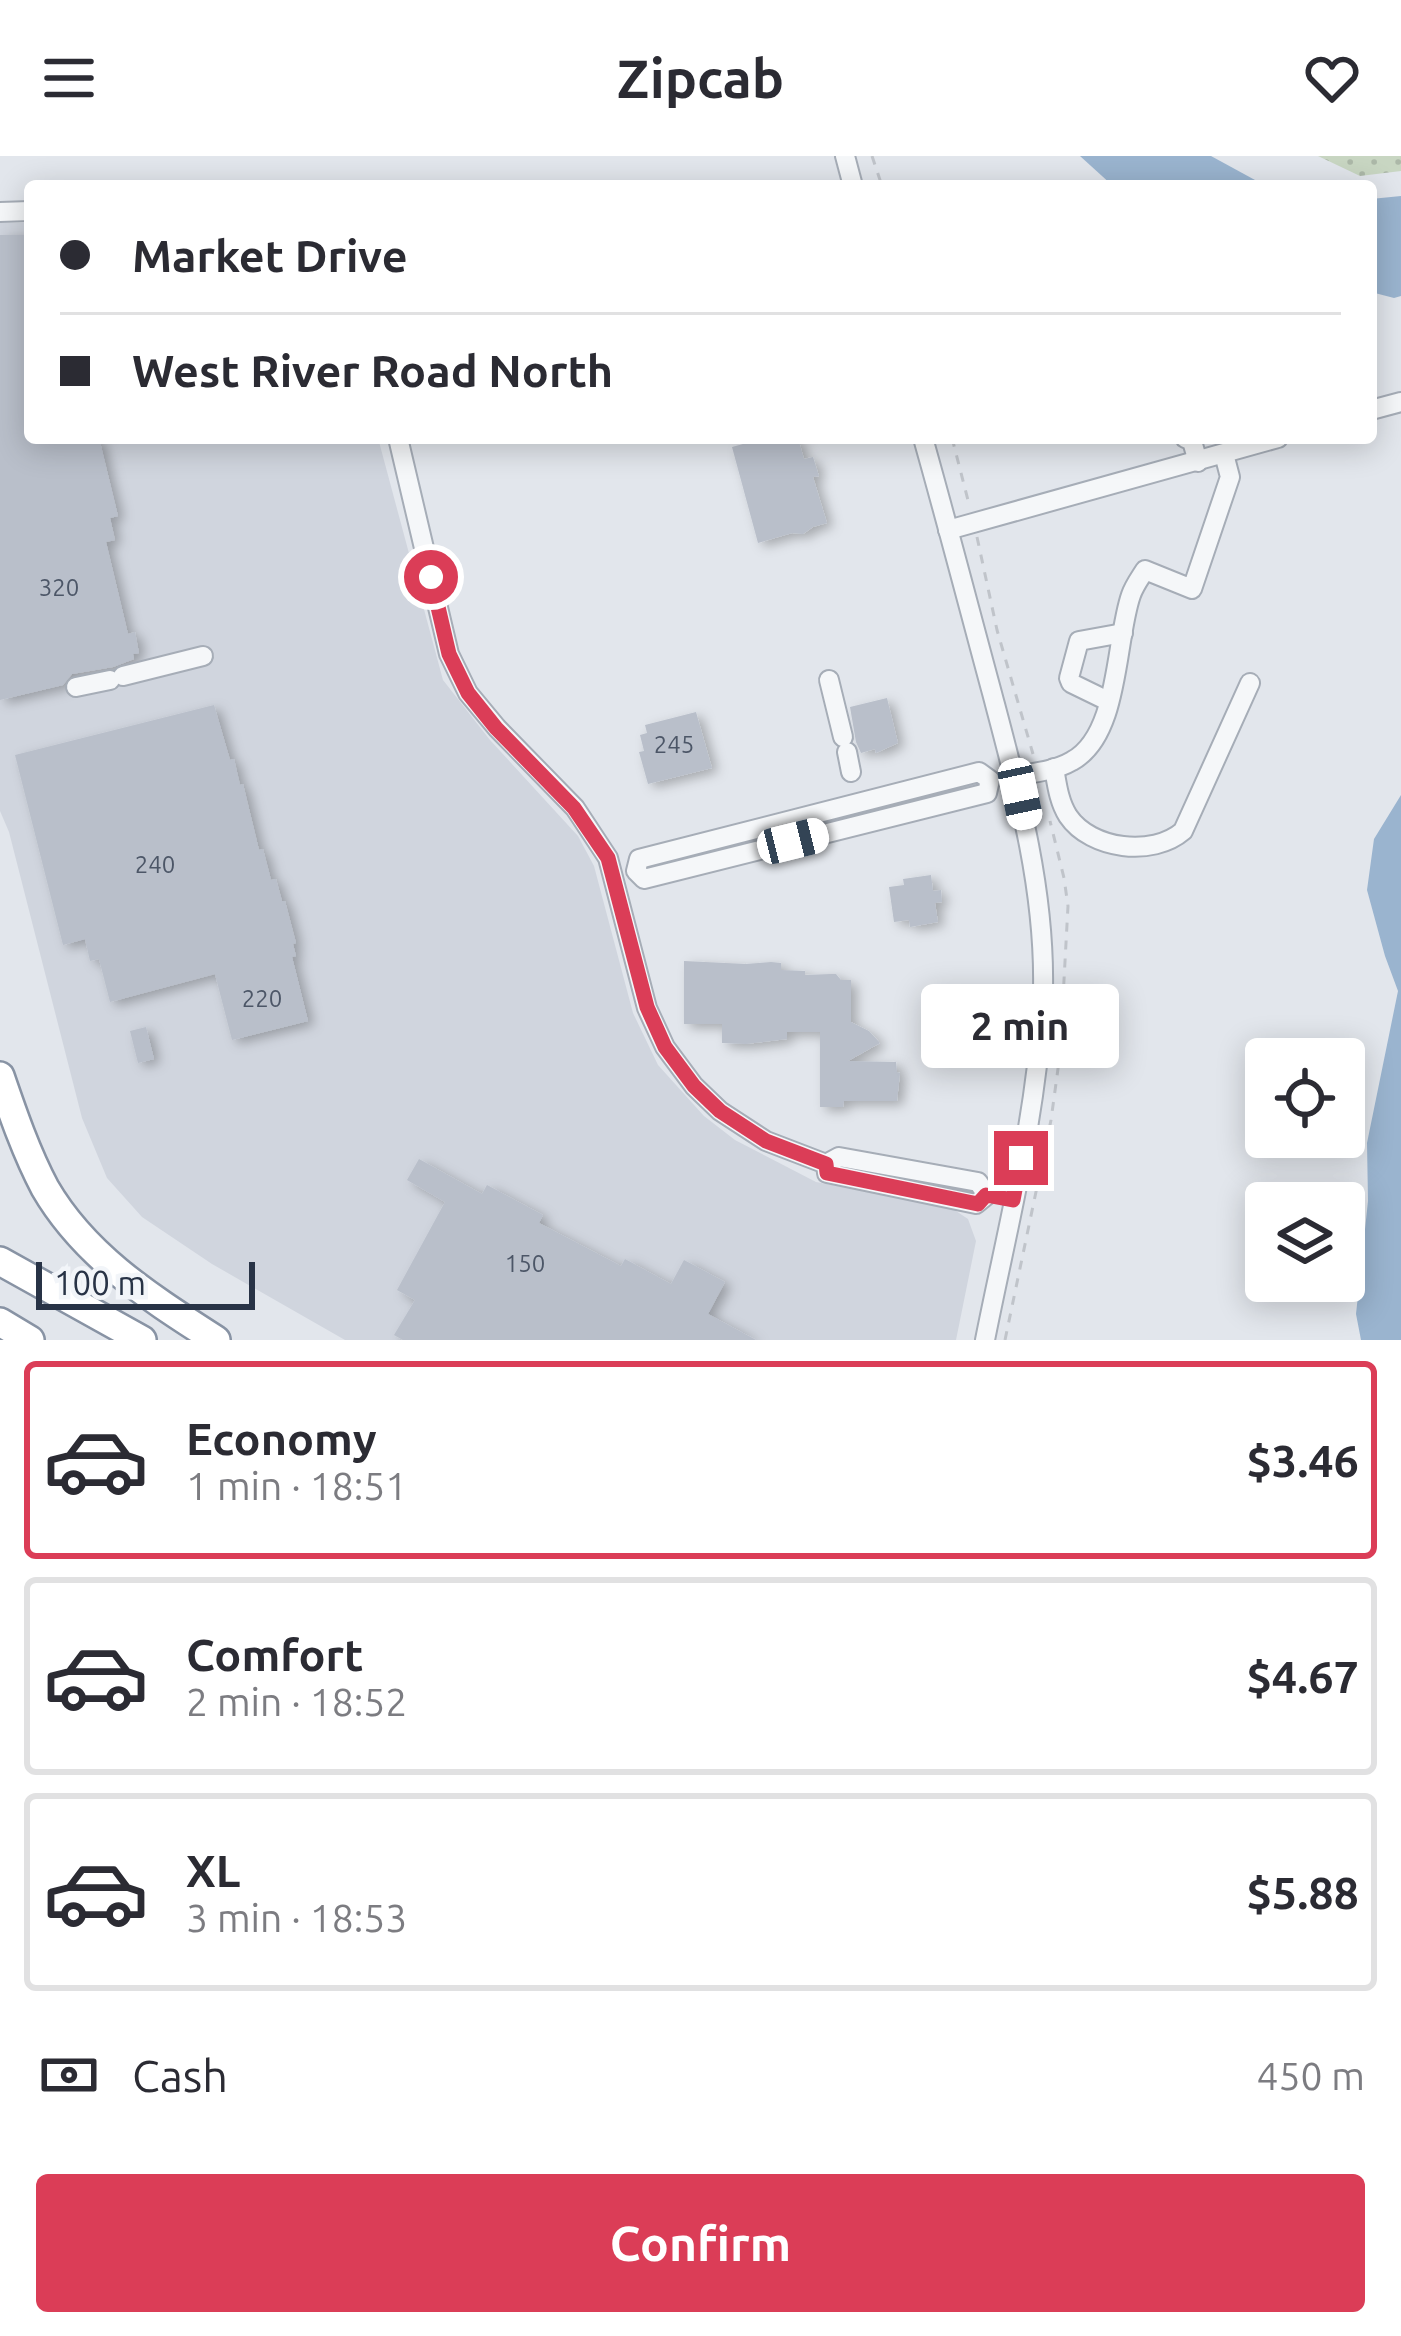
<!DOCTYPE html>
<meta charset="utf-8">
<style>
body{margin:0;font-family:Ubuntu,sans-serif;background:#f2f2f3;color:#2b2b33;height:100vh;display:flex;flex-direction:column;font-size:45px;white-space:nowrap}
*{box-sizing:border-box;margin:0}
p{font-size:39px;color:#7c7c81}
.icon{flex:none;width:66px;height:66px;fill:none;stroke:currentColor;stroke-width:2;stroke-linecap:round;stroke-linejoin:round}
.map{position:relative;height:1184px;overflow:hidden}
.sheet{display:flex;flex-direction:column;background:#fff;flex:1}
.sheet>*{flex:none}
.banner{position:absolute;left:24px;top:24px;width:1353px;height:264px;border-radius:12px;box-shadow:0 6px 30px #0003;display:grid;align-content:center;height:264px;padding:0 36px;background:#fff}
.buttons{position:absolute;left:1245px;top:882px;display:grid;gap:24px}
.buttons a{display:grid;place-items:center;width:120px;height:120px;border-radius:12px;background:#fff;box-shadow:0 6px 30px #0003;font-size:60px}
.scale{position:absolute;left:36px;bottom:30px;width:219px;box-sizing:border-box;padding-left:12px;border:6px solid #283346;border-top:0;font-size:33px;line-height:42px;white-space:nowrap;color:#283346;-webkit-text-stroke:9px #f2f5f9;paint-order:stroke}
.end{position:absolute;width:54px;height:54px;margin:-27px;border:15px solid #db3d57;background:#fff;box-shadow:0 0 0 6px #fff}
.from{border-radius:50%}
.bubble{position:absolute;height:84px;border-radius:12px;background:#fff;box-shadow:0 6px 30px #0003;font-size:39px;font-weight:700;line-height:84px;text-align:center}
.car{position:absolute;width:36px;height:72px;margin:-36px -18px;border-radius:15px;box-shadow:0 0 9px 3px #0007;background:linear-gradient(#fff 24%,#345 0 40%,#fff 0 76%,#345 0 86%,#fff 0)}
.banner b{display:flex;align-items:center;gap:42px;height:114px;font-size:45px}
.banner b+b{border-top:3px solid #e1e1e2}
.banner i{width:30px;height:30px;background:#2b2b33}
ul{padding:21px 0 0;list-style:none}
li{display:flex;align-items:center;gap:36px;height:198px;margin:0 24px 18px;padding:0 12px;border:6px solid #e1e1e2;border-radius:12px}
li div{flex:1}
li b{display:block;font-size:45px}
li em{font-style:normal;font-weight:700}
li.on{border-color:#db3d57}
li>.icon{width:108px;height:108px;stroke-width:1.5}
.pay{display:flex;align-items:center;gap:30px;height:132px;padding:0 36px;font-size:45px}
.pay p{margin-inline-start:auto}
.action{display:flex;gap:24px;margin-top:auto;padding:24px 36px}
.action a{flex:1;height:138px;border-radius:12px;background:#db3d57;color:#fff;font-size:48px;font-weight:700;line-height:138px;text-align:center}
header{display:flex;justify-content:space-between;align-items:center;height:156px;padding:0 36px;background:#fff;font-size:54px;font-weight:700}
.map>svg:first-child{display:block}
.built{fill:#d0d5de}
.grass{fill:url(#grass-dots)}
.water{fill:#9ab4cf}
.building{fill:#b9bfca;filter:url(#shadow)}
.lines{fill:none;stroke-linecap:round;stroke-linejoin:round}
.minor-casing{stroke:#a6adb7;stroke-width:22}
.highway-casing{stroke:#8893a4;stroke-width:32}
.path{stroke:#c0c4ca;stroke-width:3;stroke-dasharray:9 9;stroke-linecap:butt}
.minor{stroke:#f5f7f9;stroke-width:18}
.highway{stroke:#fff;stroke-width:27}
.route{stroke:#db3d57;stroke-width:15}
.labels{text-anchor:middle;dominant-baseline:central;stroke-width:9;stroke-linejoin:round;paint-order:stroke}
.number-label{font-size:24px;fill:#4c5667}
</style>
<header><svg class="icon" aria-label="menu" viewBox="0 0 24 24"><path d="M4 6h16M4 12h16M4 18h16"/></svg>Zipcab<svg class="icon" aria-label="heart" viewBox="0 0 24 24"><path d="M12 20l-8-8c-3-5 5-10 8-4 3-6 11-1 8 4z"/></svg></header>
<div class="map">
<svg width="1401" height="1184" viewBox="0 0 1401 1184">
<defs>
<pattern id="grass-dots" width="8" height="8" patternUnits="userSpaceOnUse" patternTransform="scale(3)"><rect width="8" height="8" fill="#c8d6c2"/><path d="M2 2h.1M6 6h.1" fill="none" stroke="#acb8a8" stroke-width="1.8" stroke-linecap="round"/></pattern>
<filter id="shadow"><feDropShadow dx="6" dy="4" stdDeviation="6" flood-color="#0004"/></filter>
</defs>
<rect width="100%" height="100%" fill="#e2e6ec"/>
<!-- built -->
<path class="built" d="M0 67H30V282H378L443 524 490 584 578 680 594 710 633 857 658 909 704 960 735 984 816 1026 950 1051 968 1063 976 1085 956 1184H345L212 1108 142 1061 107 1022 82 962 9 676 0 655Z"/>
<!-- grass -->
<path class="grass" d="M1318 0H1401V15L1360 20Z"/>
<!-- water -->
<g class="water">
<path d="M1080 0H1211L1266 30H1113Z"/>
<path d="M1401 40V140L1394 142 1371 136V43Z"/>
<path d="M1401 639V1184H1361L1356 1158 1368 1045 1367 987 1398 835 1385 800 1367 734 1374 683Z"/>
</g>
<!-- building -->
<g class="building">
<path d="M0 79H30V282H99L118 360 110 362 115 384 106 386 128 478 135 476 139 497 133 498 134 503 113 511 72 518 63 529 0 544Z"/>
<path d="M765 282H798L804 303 813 301 819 320 813 321 827 367 813 371 803 378 792 377 758 387 732 291Z"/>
<path d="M887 542 898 587 876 597 875 593 861 597 856 586 850 551Z"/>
<path d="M214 549 230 604 234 603 240 629 243 628 259 694 263 693 271 724 276 723 282 745H285L296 787 293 788 296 800 292 801 308 865 232 884 215 818 110 846 99 803 90 805 85 783 63 789 15 599Z"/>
<path d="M696 556 712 612 648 628 639 596 644 595 640 579 647 577 645 569Z"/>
<path d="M931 719 933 735 941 734 942 746 935 747 938 766 910 771 909 764 894 766 889 731 904 729 903 723Z"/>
<path d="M684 805 746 808 771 806 781 807V814L805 815V819L831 818H836L841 824H851V866L869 875 880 887 848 905 896 906 897 916 900 917 897 945H844L843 951H820V876H787V883L746 888 722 887V868H684Z"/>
<path d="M146 871 154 903 138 907 130 875Z"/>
<path d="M419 1003 482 1038 487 1029 543 1059 539 1067 621 1110 625 1103 671 1128 684 1104 725 1126 708 1158 756 1184H403L394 1179 415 1144 397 1134 445 1046 407 1024Z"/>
</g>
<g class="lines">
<defs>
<g id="minor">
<path d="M845 0 853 30"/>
<path d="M0 56 30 55"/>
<path d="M1371 254 1401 246"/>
<path d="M398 282 449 498 468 537 497 572 575 652 608 702 647 852 665 891 694 930 720 955 766 985 826 1008 827 1017 976 1048 987 1039 978 1026 839 1001 826 1008"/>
<path d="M923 282C947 367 969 452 992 537 1018 635 1045 732 1043 833 1039 952 1008 1068 985 1184"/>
<path d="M1185 282 1192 285 1198 306"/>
<path d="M948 374 1278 282"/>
<path d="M123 520 203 500"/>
<path d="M829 524 843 581"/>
<path d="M76 531 110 524"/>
<path d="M1108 545 1071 527 1069 522 1079 485 1123 477"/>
<path d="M847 596 851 616"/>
<path d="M1054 612C1057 629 1059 646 1068 660 1091 694 1153 701 1183 675L1250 527"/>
<path d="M979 616 990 624 987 637 644 723 636 715 639 703Z"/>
<path d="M1008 621C1029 617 1053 616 1072 605 1120 579 1115 484 1131 439 1134 430 1140 422 1145 414L1192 433 1230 321 1224 298"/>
</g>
<g id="highway">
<path d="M0 920C13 958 26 996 45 1032 85 1101 151 1142 216 1184"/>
<path d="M0 1105 142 1184"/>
<path d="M0 1166 30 1184"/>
</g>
</defs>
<!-- minor casing -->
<use href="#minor" class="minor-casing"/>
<!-- highway casing -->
<use href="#highway" class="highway-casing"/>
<!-- path -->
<g class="path">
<path d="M872 0 882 30"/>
<path d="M952 282 969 348"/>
<path d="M977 381 997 474 1033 598"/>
<path d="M1005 1184 1051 964 1060 898 1068 750 1064 722 1050 665"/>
</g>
<!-- minor -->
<use href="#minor" class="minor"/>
<!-- highway -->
<use href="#highway" class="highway"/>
</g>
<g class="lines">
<!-- route -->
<path class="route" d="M431 421 449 498 468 537 496 572 574 652 608 702 647 851 665 891 694 930 720 955 766 985 826 1008 827 1017 978 1048 986 1039 1013 1044 1021 1002"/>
</g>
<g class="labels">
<!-- number labels -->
<g class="number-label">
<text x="59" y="431">320</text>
<text x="674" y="588">245</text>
<text x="155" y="708">240</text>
<text x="262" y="842">220</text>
<text x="525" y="1107">150</text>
</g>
</g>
</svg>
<div class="buttons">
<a><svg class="icon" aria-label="locate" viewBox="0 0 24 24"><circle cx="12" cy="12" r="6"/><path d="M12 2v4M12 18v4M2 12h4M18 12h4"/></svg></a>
<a><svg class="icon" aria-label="layers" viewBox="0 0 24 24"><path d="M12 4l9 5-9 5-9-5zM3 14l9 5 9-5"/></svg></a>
</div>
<div class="scale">100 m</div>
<i class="end from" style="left:431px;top:421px"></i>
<i class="end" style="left:1021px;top:1002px"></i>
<div class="bubble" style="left:921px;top:828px;width:198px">2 min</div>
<i class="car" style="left:1020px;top:638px;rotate:168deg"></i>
<i class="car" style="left:793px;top:685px;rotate:76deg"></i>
<div class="banner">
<b><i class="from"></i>Market Drive</b>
<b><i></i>West River Road North</b>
</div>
</div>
<section class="sheet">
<ul>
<li class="on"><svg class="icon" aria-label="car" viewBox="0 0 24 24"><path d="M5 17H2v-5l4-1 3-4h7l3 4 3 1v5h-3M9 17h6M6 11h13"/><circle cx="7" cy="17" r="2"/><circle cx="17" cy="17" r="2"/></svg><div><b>Economy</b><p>1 min · 18:51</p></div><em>$3.46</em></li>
<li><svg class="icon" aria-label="car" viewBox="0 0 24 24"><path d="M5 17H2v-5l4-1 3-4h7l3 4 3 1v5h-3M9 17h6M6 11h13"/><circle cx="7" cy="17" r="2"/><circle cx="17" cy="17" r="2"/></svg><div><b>Comfort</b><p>2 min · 18:52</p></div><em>$4.67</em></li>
<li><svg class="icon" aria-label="car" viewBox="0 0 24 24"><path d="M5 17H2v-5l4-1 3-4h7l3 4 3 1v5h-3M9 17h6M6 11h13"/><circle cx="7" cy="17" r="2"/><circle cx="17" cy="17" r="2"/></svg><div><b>XL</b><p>3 min · 18:53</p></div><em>$5.88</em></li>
</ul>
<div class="pay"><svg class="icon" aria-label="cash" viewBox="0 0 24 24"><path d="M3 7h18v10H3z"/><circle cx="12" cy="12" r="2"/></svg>Cash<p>450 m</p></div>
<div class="action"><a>Confirm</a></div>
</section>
